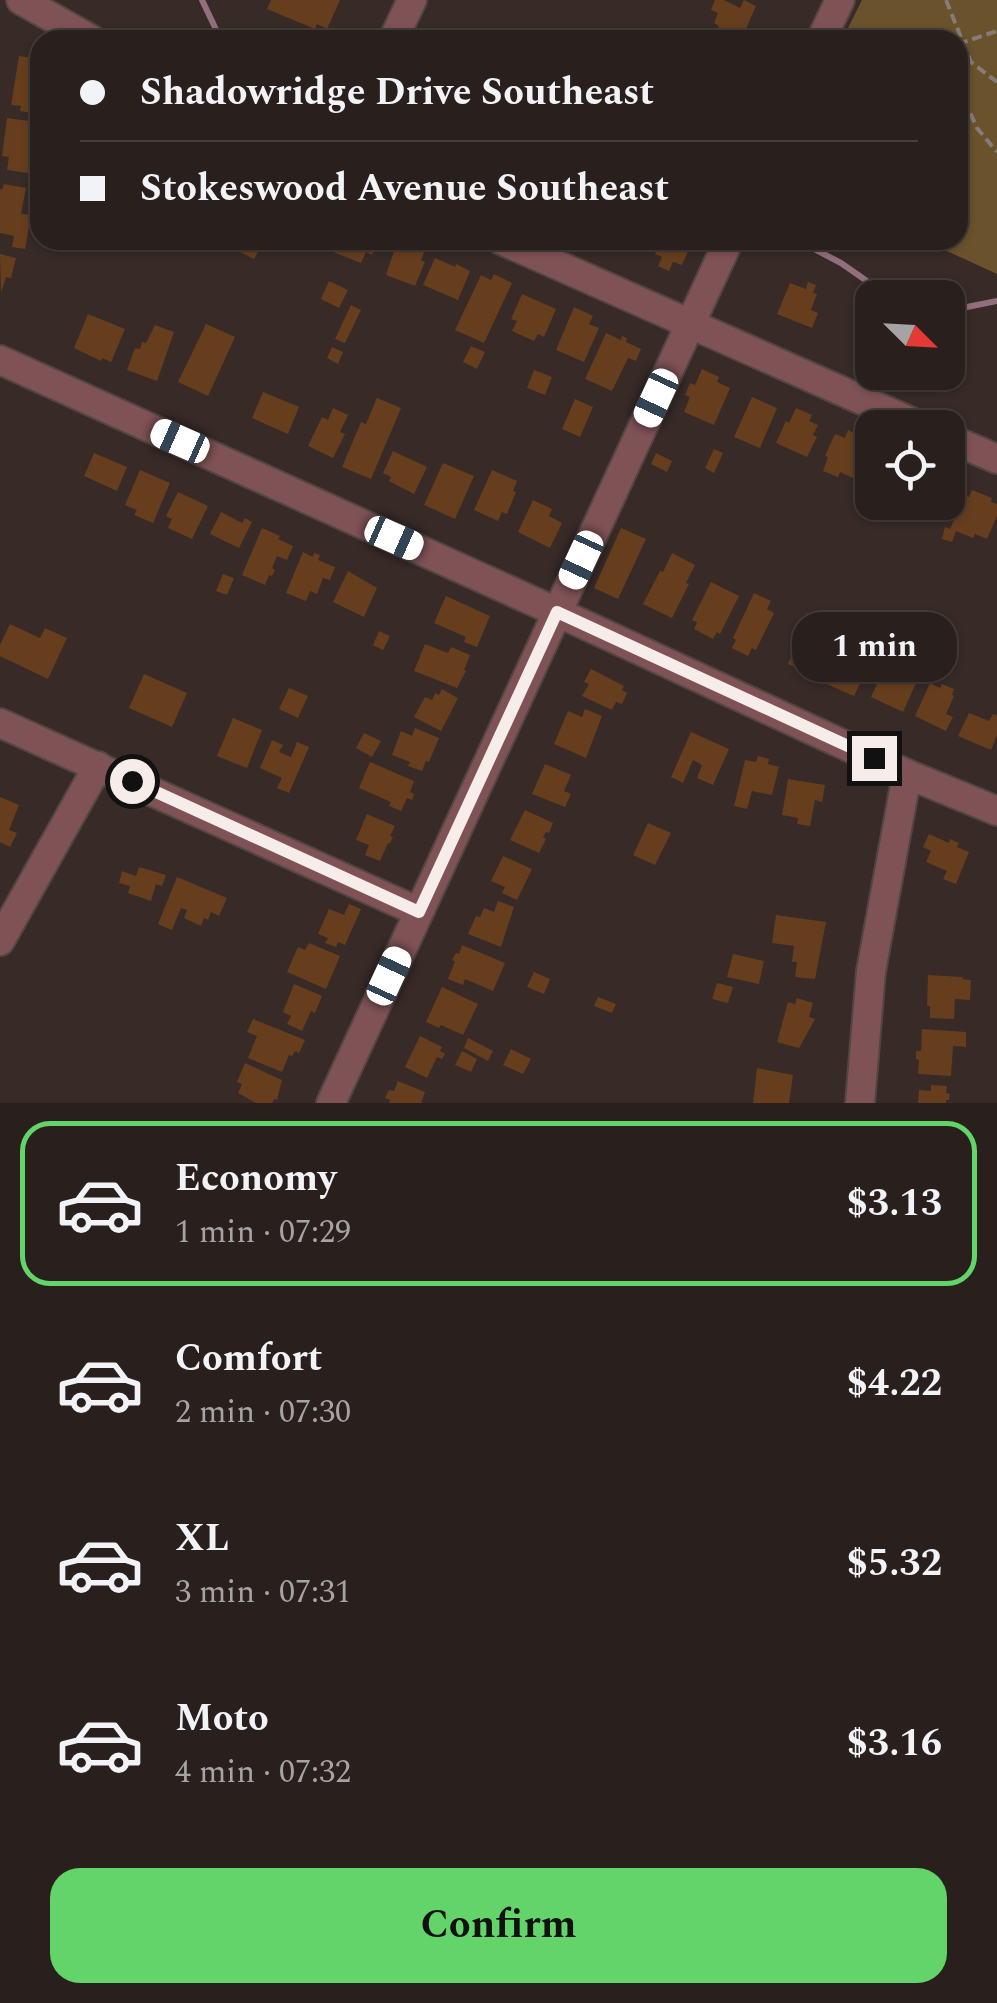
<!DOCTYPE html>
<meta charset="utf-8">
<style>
body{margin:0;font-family:Spectral,serif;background:#312826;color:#f1f3f6;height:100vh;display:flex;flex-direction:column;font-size:38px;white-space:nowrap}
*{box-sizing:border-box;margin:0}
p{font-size:32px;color:#a5a3a4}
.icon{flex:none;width:55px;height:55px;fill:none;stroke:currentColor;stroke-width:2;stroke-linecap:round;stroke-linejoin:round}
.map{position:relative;height:1103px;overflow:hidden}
.panel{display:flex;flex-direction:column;background:#29201d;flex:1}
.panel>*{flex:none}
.hud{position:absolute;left:30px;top:30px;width:938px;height:220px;border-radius:30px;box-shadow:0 2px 8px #0004,0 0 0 2px #453e3b;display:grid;align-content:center;height:220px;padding:0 50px;background:#29201d}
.needle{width:65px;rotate:114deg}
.buttons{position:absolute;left:855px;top:280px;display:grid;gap:20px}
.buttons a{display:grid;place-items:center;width:110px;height:110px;border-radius:20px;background:#29201d;box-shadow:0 2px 8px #0004,0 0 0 2px #453e3b;font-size:50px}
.end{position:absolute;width:45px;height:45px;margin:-22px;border:12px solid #f6edeb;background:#111;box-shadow:0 0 0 5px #111}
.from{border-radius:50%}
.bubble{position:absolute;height:70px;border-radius:30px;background:#29201d;box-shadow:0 2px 8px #0004,0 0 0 2px #453e3b;font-size:32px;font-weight:700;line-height:70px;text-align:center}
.car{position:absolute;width:30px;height:60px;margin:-30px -15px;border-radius:12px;box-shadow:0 0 8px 2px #0007;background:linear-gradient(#fff 24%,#345 0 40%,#fff 0 76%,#345 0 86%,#fff 0)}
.hud b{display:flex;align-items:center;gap:35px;height:95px;font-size:38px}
.hud b+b{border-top:2px solid #453e3b}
.hud i{width:25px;height:25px;background:#f1f3f6}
ul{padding:18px 0 0;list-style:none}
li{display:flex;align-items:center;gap:30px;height:165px;margin:0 20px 15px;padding:0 30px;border:5px solid transparent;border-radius:30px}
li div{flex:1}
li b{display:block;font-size:38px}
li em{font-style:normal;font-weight:700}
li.selected{border-color:#62d469}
li>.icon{width:90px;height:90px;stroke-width:1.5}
.action{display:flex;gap:20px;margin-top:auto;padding:20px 50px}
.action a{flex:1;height:115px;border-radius:30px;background:#62d469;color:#111;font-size:40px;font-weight:700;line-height:115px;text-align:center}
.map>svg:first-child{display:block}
.green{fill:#69522c}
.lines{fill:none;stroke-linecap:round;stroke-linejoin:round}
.stream{stroke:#936f7e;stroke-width:6}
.building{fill:#663e1e}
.minor-casing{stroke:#524542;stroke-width:32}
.path{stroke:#867b78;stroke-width:4;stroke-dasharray:10 5;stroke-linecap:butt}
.minor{stroke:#7f5256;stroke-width:28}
.route{stroke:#f6edeb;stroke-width:12}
</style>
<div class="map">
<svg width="997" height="1103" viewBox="0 0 997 1103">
<rect width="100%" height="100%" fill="#372a27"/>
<!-- green -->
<path class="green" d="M862 0H997V274L923 240H958V40H842Z"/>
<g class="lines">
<!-- stream -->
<g class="stream">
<path d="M202 0 221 40"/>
<path d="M797 240 841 263 874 286 900 298"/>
<path d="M948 307 962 308 997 301"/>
</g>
</g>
<!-- building -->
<g class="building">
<path d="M271 0H340L327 29 317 24 315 29 267 9Z"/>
<path d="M715 0H724L740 8 744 0 756 6 741 40H736L717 31 719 26 714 23 718 13 711 10Z"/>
<path d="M19 56 40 59 39 114 20 111 21 106 11 105Z"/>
<path d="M7 118 36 122 35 133 40 134V161L30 159 28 173 7 170 9 157 2 156Z"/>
<path d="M4 184 26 188 21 214 31 215 25 249 12 247 14 236 0 233V189L2 190Z"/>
<path d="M244 240 260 248 254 259 238 251Z"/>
<path d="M326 240H378L372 255 366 252 361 263 323 248Z"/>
<path d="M398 240H413L417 242 415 246 425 250 421 260 425 262 415 286 386 275Z"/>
<path d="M661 240H693L682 265 673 262 669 271 658 266 662 257 655 254Z"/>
<path d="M0 254 16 258 11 278 6 277 1 293Z"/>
<path d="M435 258 455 267 456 264 470 271 458 300 423 285Z"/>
<path d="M494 274 512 283 484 343 455 330 481 275 491 280Z"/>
<path d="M329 281 348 290 339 308 321 299Z"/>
<path d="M808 282 816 285 813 293 817 294 811 310 818 313 812 328 777 314 790 283 806 289Z"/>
<path d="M522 294 556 309 544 337 538 334 534 341 512 331 517 321 511 319Z"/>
<path d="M351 305 361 310 345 343 335 339Z"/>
<path d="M574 307 593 316 589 324 599 328 584 362 556 350Z"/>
<path d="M88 314 125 329 111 362 102 358 101 361 74 348Z"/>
<path d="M206 324 235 337 208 396 178 382Z"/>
<path d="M155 325 174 332 157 381 127 370 135 348 140 349 142 342 146 343Z"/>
<path d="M606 333 621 340 622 336 627 338 626 342 641 349 636 361 628 358 612 391 585 379Z"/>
<path d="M471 346 485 352 477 369 463 362Z"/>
<path d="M332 347 343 352 338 364 327 358Z"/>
<path d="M948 348 957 352 955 358 958 359 946 387 920 376 921 372H948Z"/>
<path d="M702 369 719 377 717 382 730 388 714 425 684 412 690 397 685 395 690 383 695 385Z"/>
<path d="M534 370 552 377 545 395 527 388Z"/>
<path d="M263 392 299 407 288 434 252 418Z"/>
<path d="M752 397 777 408 760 448 734 437Z"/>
<path d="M377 398 401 408 371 479 342 467 361 422 366 424Z"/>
<path d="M575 399 593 407 580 437 562 429Z"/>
<path d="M333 408 348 415 340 432 345 434 333 458 308 446 322 417 328 420Z"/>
<path d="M796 408 812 415 809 421 818 425 813 435 817 437 807 457 776 443 786 421 789 423Z"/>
<path d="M848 430 862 437 859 444 867 448 853 478 840 472 838 477 823 471 828 457 825 456 835 434 845 438Z"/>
<path d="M714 449 723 453 714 473 705 468Z"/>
<path d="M393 451 427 467 414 494 389 481 391 477 383 473Z"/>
<path d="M94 453 127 467 117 491 84 476Z"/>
<path d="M656 453 672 461 667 472 651 464Z"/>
<path d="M872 454V487L860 482Z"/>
<path d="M443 463 474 476 455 519 424 505Z"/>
<path d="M140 470 170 483 153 523 134 515 137 510 125 505Z"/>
<path d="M492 470 517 481 513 491 516 492 507 514 502 512 498 521 474 510Z"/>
<path d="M972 490 992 498 991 502 997 504V516L987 539 975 534 973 538 956 531 952 542 942 539 945 527 950 529 957 513 949 509 956 492 969 497Z"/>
<path d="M178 492 208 506 192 539 168 528 172 519 166 516Z"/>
<path d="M533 500 552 509 549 516 562 523 550 548 518 532Z"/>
<path d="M914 502H946L939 519 927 514 929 509Z"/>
<path d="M221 512 242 523 245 518 252 522 239 548 210 534Z"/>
<path d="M262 528 280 536 278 539 293 546 287 560 277 556 272 568 275 570 272 576 269 575 265 585 242 575Z"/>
<path d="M621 528 646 539 618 599 594 588Z"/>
<path d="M303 552 313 557 314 553 320 555 318 560 335 567 330 580 323 578 317 594 310 591 306 601 286 593Z"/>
<path d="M672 553 695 565 686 583 689 584 672 618 643 604 660 571 663 572Z"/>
<path d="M348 571 377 588 364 617 333 602Z"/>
<path d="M223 574 234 578 227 595 216 591Z"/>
<path d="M711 582 739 596 720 634 717 632 713 639 694 629 697 622 692 620Z"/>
<path d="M754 593 771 601 767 609 774 613 756 650 752 648 748 656 732 648 736 640 733 638Z"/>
<path d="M446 596 490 616 477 647 464 642 466 637 434 623Z"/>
<path d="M807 613 836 626 813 675 788 664 800 636 797 635Z"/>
<path d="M10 624 40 638 45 628 67 638 48 679 0 656V645Z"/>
<path d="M379 631 390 636 383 650 373 645Z"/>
<path d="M850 637 868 646 863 656 871 660 854 696 822 682 828 669 834 672Z"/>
<path d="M425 644 448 653 451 647 470 655 464 670 466 671 457 688 414 671Z"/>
<path d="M898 653 917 662 913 671 920 674 903 712 871 697 888 660 893 663Z"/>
<path d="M591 669 624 686 622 690 627 693 622 704 616 702 612 710 582 696 589 684 584 682Z"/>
<path d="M144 674 187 693 172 727 129 708Z"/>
<path d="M930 683 940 688 942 684 954 689 952 695 954 696 946 714 953 717 946 731 915 716Z"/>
<path d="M289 688 308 696 298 718 279 709Z"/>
<path d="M442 689 458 698 441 731 414 717 425 697 432 700 435 693 439 695Z"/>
<path d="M585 709 602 716 586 758 554 744 568 711 582 717Z"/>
<path d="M969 713 989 721 993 714 997 716V735L991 750 958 736Z"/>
<path d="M233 718 262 730 247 768 217 756Z"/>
<path d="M415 728 439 738 429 762 426 761 422 771 408 766 410 762 392 755 401 731 412 736Z"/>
<path d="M691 732 729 749 713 785 697 778 702 765 693 760 683 783 671 777Z"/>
<path d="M364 733 381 741 372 757 356 748Z"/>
<path d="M272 740 283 745 279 752 291 757 297 742 309 747 289 793 277 788 282 778 260 768Z"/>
<path d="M758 756 769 759 768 764 779 767 772 795 752 791 747 809 734 806 745 760 756 762Z"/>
<path d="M370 762 414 781 410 792 414 794 412 800 407 798 401 811 389 806 391 802 359 788Z"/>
<path d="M545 764 571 775 564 791 571 794 565 807 532 794Z"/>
<path d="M788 779 825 785 822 802 815 800 810 826 797 824 798 818 782 815Z"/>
<path d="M0 797 19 805 9 830 17 833 10 847 0 842Z"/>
<path d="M525 810 553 823 549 833 546 832 543 837 546 839 539 853 510 840Z"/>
<path d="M367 814 395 826 390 836 393 837 390 843H388L380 861 365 855 369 845 356 840Z"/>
<path d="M648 823 671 833 655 865 633 855Z"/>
<path d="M929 834 949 843 950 839 959 843 957 847 969 852 956 884 943 879 947 871 926 862 931 851 923 847Z"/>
<path d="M503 856 532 869 517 900 502 893 505 887 491 881Z"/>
<path d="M139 867 166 875 162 886 156 884 151 901 128 893 130 886 119 883 122 871 136 876Z"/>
<path d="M177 877 227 898 219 916 211 912 208 920 204 918 201 926 184 918 187 910 181 908 172 930 158 924Z"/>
<path d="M498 901 514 907 501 947 468 934 476 916 480 917 484 908 494 912Z"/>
<path d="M349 904 361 909 345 945 338 942 336 947 325 943 328 938 318 934 329 909 344 915Z"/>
<path d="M776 915 826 922 815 979 795 977 797 962H792L794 946 772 943Z"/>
<path d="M309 943 340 956 326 989 287 972 298 947 305 950Z"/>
<path d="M462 945 505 963 493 991 465 979 463 985 448 979 455 961 452 960 456 953 459 954Z"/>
<path d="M733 954 764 961 759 984 727 977Z"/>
<path d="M534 972 550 979 544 994 527 987Z"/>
<path d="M928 975 963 977 962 979 971 980 970 1000 955 999 954 1019 930 1018V1006H927Z"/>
<path d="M717 983 733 987 728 1003 712 999Z"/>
<path d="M294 984 322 996 315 1013 311 1011 302 1031 287 1024 291 1016 283 1012Z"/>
<path d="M442 987 478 1004 463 1035 441 1025 439 1028 426 1022Z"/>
<path d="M598 997 616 1004 612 1013 594 1006Z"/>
<path d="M797 998 813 1003 809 1017 815 1019 799 1048 777 1042 788 1002 795 1004Z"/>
<path d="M253 1019 305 1040 299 1053 295 1051 292 1056 289 1055 282 1072 248 1058 257 1036 247 1032Z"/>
<path d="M922 1029 966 1032V1047L953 1046 951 1076 918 1074 919 1060 916 1059V1051H921Z"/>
<path d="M420 1036 442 1047 440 1051 445 1054 442 1059 437 1057 427 1078 405 1067Z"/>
<path d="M468 1038 493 1051 488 1061 464 1048Z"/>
<path d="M511 1049 531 1059 523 1074 503 1065Z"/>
<path d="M462 1051 477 1059 471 1072 455 1065Z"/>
<path d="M245 1063 282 1080 277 1100 274 1099 272 1103H256L238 1093 242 1084 237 1082Z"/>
<path d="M757 1068 793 1075 789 1103H753Z"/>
<path d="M398 1081 425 1092 421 1103H389L390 1100 385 1098 389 1090 394 1091Z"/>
<path d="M931 1085 947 1086 946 1093 950 1094 949 1100H946V1103H918L919 1090 931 1091Z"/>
</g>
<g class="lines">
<defs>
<g id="minor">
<path d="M21 0 92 40"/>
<path d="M393 40 412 0"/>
<path d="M821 40 840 0"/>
<path d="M501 240 925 428"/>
<path d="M0 360 557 612 907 774 997 811"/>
<path d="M948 438 997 459"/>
<path d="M0 723 419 912"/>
<path d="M0 941 98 766"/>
<path d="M331 1103 729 240"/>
<path d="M860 1103 871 971 907 774"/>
</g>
</defs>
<!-- minor casing -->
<use href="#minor" class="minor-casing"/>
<!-- path -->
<g class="path">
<path d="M946 0 971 62 997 82"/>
<path d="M958 44 997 31"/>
<path d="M958 86 977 128 997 152"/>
</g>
<!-- minor -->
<use href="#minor" class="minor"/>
</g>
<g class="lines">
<!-- route -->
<path class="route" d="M132 781 419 912 557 612 874 758"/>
</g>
</svg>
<div class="buttons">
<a><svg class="needle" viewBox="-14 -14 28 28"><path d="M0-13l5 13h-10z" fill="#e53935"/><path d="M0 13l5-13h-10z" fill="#a5a3a4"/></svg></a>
<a><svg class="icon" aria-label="locate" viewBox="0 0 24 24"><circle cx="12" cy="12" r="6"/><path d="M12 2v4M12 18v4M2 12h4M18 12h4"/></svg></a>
</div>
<i class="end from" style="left:132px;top:781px"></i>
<i class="end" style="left:874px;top:758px"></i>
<div class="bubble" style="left:792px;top:612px;width:165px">1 min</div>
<i class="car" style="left:656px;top:398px;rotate:205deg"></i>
<i class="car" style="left:180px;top:441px;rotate:294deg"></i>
<i class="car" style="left:394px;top:538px;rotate:114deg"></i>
<i class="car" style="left:581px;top:560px;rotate:205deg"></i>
<i class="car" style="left:389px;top:976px;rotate:25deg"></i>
<div class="hud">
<b><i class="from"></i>Shadowridge Drive Southeast</b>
<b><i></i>Stokeswood Avenue Southeast</b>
</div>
</div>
<section class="panel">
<ul>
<li class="selected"><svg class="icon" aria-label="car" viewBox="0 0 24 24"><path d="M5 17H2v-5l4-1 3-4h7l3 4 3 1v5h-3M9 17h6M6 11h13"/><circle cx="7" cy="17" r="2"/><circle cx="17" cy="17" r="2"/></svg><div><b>Economy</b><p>1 min · 07:29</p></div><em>$3.13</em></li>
<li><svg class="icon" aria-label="car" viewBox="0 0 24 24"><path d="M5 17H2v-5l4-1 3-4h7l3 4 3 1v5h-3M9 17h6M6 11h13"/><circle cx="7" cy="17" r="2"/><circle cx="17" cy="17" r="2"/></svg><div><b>Comfort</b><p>2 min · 07:30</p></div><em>$4.22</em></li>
<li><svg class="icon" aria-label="car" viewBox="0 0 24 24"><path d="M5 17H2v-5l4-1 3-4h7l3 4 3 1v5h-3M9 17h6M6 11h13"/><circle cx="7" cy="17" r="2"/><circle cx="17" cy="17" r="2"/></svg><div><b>XL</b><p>3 min · 07:31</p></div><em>$5.32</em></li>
<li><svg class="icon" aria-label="car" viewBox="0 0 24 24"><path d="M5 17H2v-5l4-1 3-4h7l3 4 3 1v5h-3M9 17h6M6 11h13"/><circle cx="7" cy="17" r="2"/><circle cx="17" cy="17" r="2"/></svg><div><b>Moto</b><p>4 min · 07:32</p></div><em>$3.16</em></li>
</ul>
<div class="action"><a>Confirm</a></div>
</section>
